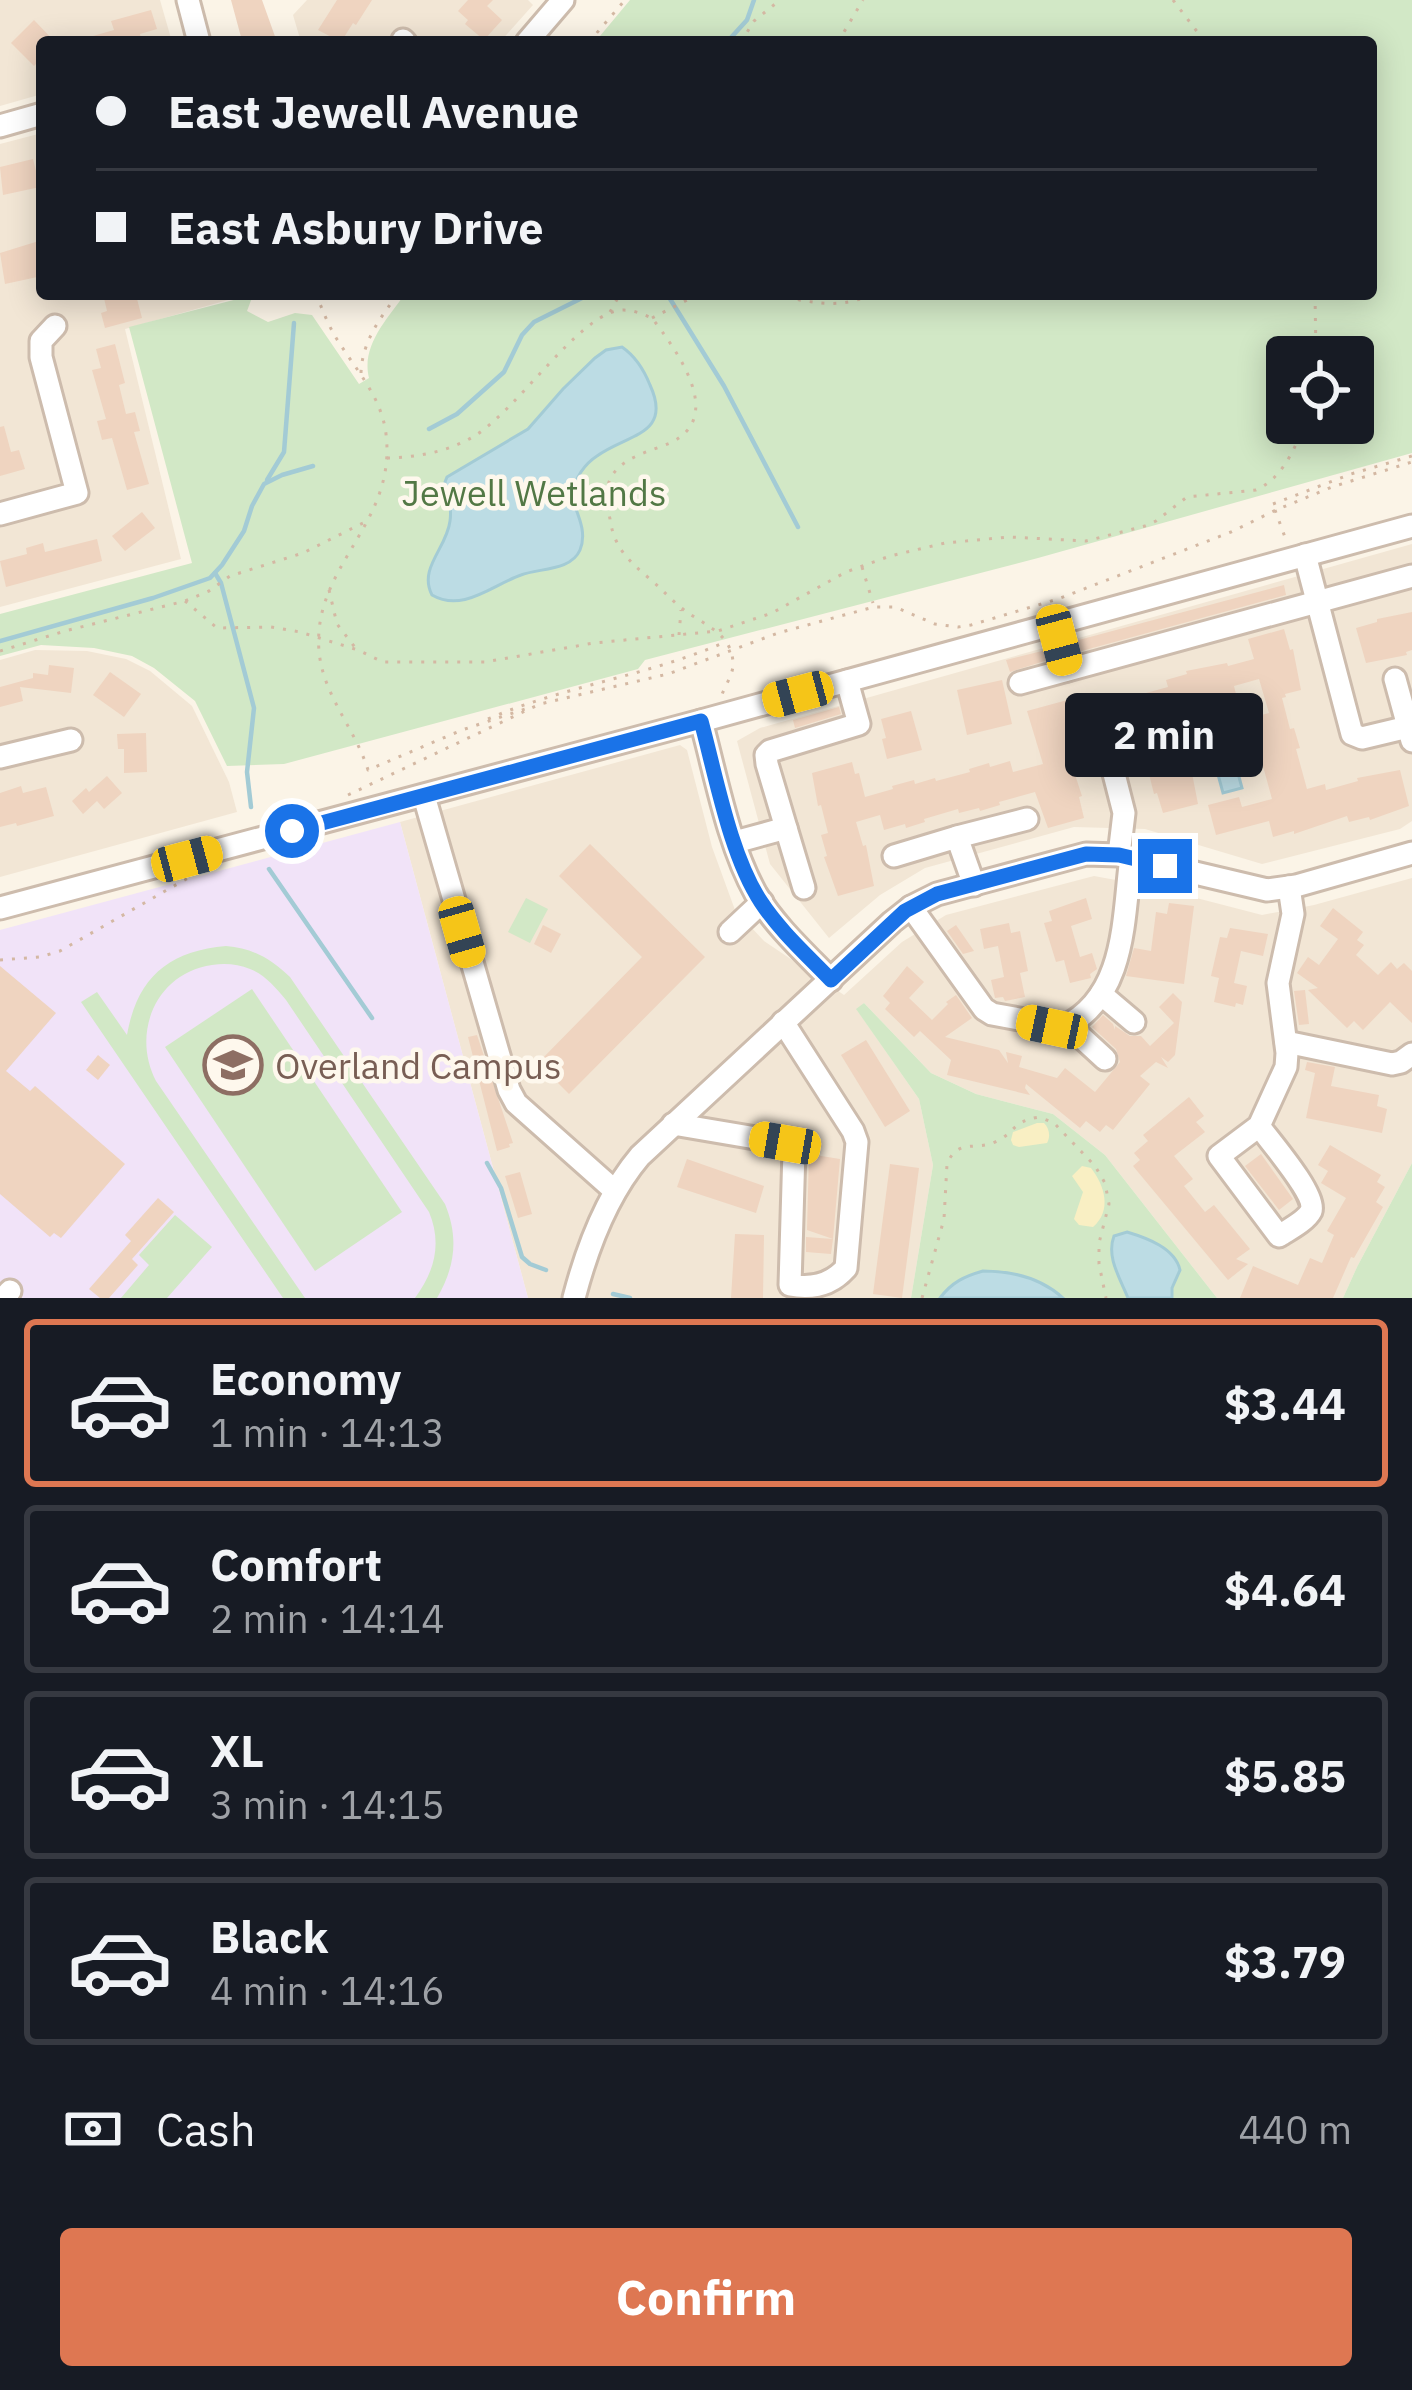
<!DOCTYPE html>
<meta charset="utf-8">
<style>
body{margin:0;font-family:"IBM Plex Sans",sans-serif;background:#242831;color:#f1f3f6;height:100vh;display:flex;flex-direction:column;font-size:45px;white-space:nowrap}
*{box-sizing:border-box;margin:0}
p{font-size:39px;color:#9ea1a6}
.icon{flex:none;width:66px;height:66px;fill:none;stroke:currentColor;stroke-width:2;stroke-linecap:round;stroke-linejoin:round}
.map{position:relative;height:1298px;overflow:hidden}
.details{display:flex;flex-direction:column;background:#171b24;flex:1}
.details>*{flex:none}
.hud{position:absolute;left:36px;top:36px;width:1341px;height:264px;border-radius:12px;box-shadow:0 6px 30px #0003;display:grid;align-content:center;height:264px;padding:0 60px;background:#171b24}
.fabs{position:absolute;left:1266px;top:336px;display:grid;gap:24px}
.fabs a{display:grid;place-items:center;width:108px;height:108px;border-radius:12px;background:#171b24;box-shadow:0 6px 30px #0003;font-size:60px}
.end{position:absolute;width:54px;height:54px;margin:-27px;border:15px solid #1a73e8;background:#fff;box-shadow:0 0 0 6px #fff}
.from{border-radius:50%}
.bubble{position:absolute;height:84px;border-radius:12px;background:#171b24;box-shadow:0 6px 30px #0003;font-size:39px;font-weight:700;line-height:84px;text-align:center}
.car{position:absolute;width:36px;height:72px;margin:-36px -18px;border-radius:15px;box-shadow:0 0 9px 3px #0007;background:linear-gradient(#f5c518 24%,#345 0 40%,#f5c518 0 76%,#345 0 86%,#f5c518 0)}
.hud b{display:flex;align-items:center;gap:42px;height:114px;font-size:45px}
.hud b+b{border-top:3px solid #363941}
.hud i{width:30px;height:30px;background:#f1f3f6}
ul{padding:21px 0 0;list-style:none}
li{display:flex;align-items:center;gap:36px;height:168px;margin:0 24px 18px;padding:0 36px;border:6px solid #363941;border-radius:12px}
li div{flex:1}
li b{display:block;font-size:45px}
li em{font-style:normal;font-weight:700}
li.current{border-color:#de7752}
li>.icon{width:108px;height:108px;stroke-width:1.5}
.pay{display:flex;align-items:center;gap:30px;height:132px;padding:0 60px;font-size:45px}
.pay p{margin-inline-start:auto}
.action{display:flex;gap:24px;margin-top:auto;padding:24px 60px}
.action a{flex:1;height:138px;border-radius:12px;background:#de7752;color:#fff;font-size:48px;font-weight:700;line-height:138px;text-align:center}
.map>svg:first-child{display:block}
.residential{fill:#f2e6d5}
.education{fill:#f1e3f8}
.green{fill:#d2e8c6;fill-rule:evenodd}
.sand{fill:#f9efc3}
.water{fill:#bcdce4;stroke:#a3cbd5;stroke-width:3}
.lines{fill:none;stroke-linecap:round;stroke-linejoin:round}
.stream{stroke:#a3cbd5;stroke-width:4.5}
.building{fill:#efd4c0}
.minor-casing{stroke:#cdbcad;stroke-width:27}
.path{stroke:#d4b8a3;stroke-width:3;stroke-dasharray:3 9;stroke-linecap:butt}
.minor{stroke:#fff;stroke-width:21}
.route{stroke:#1a73e8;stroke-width:15}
.labels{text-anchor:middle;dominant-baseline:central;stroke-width:9;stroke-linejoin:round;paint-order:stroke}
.park-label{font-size:36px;fill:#527845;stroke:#fef8ed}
.education-label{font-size:36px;fill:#785e54;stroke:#fef8ed;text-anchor:start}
</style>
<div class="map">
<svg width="1412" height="1298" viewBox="0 0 1412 1298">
<rect width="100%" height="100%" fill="#fbf4e7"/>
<!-- residential -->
<g class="residential">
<path d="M0 0H160L172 42H42V94L0 106Z"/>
<path d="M307 0H528L533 5 500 42H301L293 15Z"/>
<path d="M42 133V294H249L125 329 181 559 0 607V144Z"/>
<path d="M1412 544V821L1400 829 1262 864 1145 829 1074 827 925 868 880 895 829 938 770 864 737 741 760 728Z"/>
<path d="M35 650 87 651 126 659 150 671 192 706 229 782 237 812 0 877V660Z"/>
<path d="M680 745 687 750 712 847 735 910 764 941 844 995 902 942 946 915 1094 876 1154 887 1262 915 1314 905 1412 878V1163L1357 1267 1343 1298H1217L1105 1155 1053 1114 976 1094 931 1073 864 1003 857 1010 919 1099 933 1165 911 1298H528L400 822Z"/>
</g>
<!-- education -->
<path class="education" d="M400 822 528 1298H0V930Z"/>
<!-- green -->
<g class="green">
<path d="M630 0H1412V453L1038 558 645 660 638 669 284 764 227 766 195 701 154 668 132 656 94 648 41 645 0 656V614L192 563 129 327 253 295 247 311 268 322 295 313 312 315 359 384 369 378C361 346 387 319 405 294H1371V42H595ZM1287 357H1353V423H1287Z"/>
<path d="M526 898 548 909 530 943 508 932Z"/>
<path d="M226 946C253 948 271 959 290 977L445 1204C459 1238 455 1267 437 1298H415C435 1271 442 1243 429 1212L286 1000C275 987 265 975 250 969 238 964 225 963 212 965 156 973 131 1033 156 1081L305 1298H283L81 1002 97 992 127 1035C137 978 168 951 226 946Z"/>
<path d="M252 989 402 1212 315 1271 165 1047Z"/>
<path d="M864 1003 931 1073 976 1094 1053 1114 1105 1155 1217 1298H911L933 1165 919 1099 856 1009Z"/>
<path d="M1412 1163V1298H1343L1357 1267Z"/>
<path d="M175 1215 212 1247 167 1298H121L149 1265 139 1255Z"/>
</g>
<!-- sand -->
<g class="sand">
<path d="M1037 1123H1044C1049 1128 1051 1136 1047 1143L1019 1147 1013 1145 1011 1140 1013 1132Z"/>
<path d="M1082 1166 1091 1168C1105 1186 1112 1211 1093 1227L1079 1225 1074 1219 1083 1192 1072 1176Z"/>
</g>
<!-- water -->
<g class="water">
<path d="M622 347C635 356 644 370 650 385 673 435 627 434 597 456 583 465 575 480 571 495 576 512 588 531 580 550 571 571 539 568 521 575 492 585 463 613 432 595 418 568 447 548 450 521 452 508 448 495 445 482L447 477 528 429 563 389 595 358 606 350Z"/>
<path d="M1232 751 1242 788 1223 793 1213 756Z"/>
<path d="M1127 1232C1147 1238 1175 1248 1180 1270L1172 1288V1298H1128C1120 1278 1106 1257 1114 1236Z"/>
<path d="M983 1271C1012 1271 1041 1278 1063 1298H940C952 1282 965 1276 983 1271Z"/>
</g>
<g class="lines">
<!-- stream -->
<g class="stream">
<path d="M727 42 747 20 754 0"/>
<path d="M667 294 724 386 798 527"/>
<path d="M429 429 457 414 504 372 522 335 534 322 590 294"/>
<path d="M267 480 284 452 294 323"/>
<path d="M215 573 221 583 254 708 247 772 251 807"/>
<path d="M0 641 153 598 210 578 222 565 244 531 252 506 264 484 282 475 313 466"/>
<path d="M269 869 372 1018"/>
<path d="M487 1163 501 1188 522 1257 530 1264 546 1270"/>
<path d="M613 1294 630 1298"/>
</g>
</g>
<!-- building -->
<g class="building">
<path d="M231 0H262L277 42H237L236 38 241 37Z"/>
<path d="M337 0H372L356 25 353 23 341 42 318 30Z"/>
<path d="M468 0H493L487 6 502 20 484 40 465 24 468 20 458 11Z"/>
<path d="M151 10 157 29 140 34 142 42H86V38L114 30 111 21Z"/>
<path d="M34 20 55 42H42V58L34 66 11 43Z"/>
<path d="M33 159 40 187 3 195 0 167Z"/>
<path d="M42 240V276L5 284 0 253Z"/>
<path d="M103 294H126L127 297 136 295 142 318 105 328 101 313 107 311Z"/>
<path d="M115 344 125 383 119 385 126 414 135 412 140 431 134 432 149 484 127 490 112 438 102 440 97 421 106 419 92 370 101 368 96 349Z"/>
<path d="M4 426 11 452 19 450 25 469 0 476V427Z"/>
<path d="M142 512 155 528 125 551 112 536Z"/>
<path d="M97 539 102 561 6 587 0 561 27 554 26 548 43 543 45 552Z"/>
<path d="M1284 585 1286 595 1078 652 1075 641Z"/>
<path d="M1412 612V650L1406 652 1407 655 1366 663 1356 628 1377 622V619Z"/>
<path d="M1284 629 1290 650 1293 649 1301 690 1285 694 1286 697 1282 698 1290 729 1294 728 1300 748 1296 749 1307 789 1325 784 1326 790 1358 781 1357 778 1400 770 1409 806 1370 820 1369 817 1349 822 1347 816 1294 834V831L1273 837 1269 821 1216 835 1208 805 1239 797 1242 807 1272 799 1261 759H1258L1250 718 1269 713 1259 679 1234 686 1237 698 1216 703 1217 707 1163 719 1171 746 1182 743 1187 764 1190 763 1198 804 1163 813 1157 793 1154 794 1149 774 1152 773 1142 736 1105 742 1103 736 1066 747 1082 796 1079 797 1084 818 1048 828 1035 792 999 802 1000 805 980 811 979 808 959 813 958 809 924 819 925 822 906 828 905 824 884 830 880 815 856 822 863 846 866 845 874 886 838 896 824 857 827 856 821 835 828 833 821 805 818 806 812 773 852 762 855 774 859 773 865 797 893 789 892 786 914 780 915 784 935 778 936 781 970 772 969 769 989 763 990 767 1010 761 1013 772 1043 764 1027 711 1071 699 1074 710 1078 709V712L1116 701 1115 698 1134 693 1135 696 1168 687 1166 680 1187 674 1186 671 1227 663 1228 666 1254 659 1248 639Z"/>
<path d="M1046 650 1048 660 1010 672 1006 660Z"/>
<path d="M49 665 74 668 71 693 20 687 23 701 0 707V687L33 678V673L48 675Z"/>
<path d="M110 672 141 694 124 717 93 695Z"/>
<path d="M1002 680 1012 724 967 735 957 690Z"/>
<path d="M839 707 841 714 795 728 793 720Z"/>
<path d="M911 711 922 750 887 759 882 739 886 738 881 719Z"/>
<path d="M146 733 147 772 124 773V749H118L117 734Z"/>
<path d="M107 776 122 793 104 809 97 801 83 814 72 801 86 788 89 792Z"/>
<path d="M21 786 23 793 46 787 54 816 17 826 16 823 0 827V793Z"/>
<path d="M590 844 705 957 569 1094 538 1063 642 957 559 876Z"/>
<path d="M1086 898 1092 919 1071 926 1080 957 1092 953 1097 969 1090 974 1091 978 1070 983 1064 960 1056 962 1044 923 1052 921 1049 911Z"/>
<path d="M1169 903 1194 906 1184 984 1126 976 1134 948 1151 951 1156 912 1167 914Z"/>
<path d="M1333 908 1363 932 1357 940 1364 945 1356 955 1378 975 1391 962 1397 969 1404 963 1412 971V1023L1390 1002 1363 1030 1354 1021 1347 1028 1308 990 1318 988 1297 973 1308 957 1319 965 1338 939 1320 926Z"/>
<path d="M1009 923 1011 933 1020 931 1028 971 1020 973 1025 997 1005 1001 1003 997 995 998 991 980 1004 977 998 946 984 949 980 929Z"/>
<path d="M543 925 561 934 551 953 534 944Z"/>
<path d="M956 925 974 951 963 954 947 931Z"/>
<path d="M1230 928 1268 934 1263 956 1241 951 1234 983 1247 986 1243 1005 1236 1003 1235 1007 1214 1002 1219 978 1211 976 1220 937 1227 938Z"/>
<path d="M0 966 56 1013 6 1071 30 1091 35 1086 125 1164 61 1238 54 1233 50 1237 0 1194Z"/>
<path d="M907 966 924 982 909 998 932 1020 948 1004 946 1002 956 995 972 1018 945 1037 999 1050 1008 1063 1006 1052 1022 1056 1019 1067 1057 1078 1065 1068 1095 1092 1120 1062 1116 1049 1092 1027 1103 1015 1113 1024 1115 1030V1026L1130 1036H1141L1150 1046 1174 1023 1159 1007 1173 993 1182 1002 1175 1055 1168 1062 1161 1057 1168 1068 1156 1062 1140 1076 1150 1084 1113 1130 1106 1125 1100 1132 1086 1121 1080 1128 1026 1084 1025 1088 1030 1095 947 1075 951 1060 920 1031 914 1037 885 1009 890 1003 883 996Z"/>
<path d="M1305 990 1309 1024 1299 1025 1294 991Z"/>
<path d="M477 1035 513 1143 509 1144 510 1147 497 1151 468 1037Z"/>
<path d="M866 1040 910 1111 885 1127 841 1055Z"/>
<path d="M98 1055 110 1065 98 1080 86 1070Z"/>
<path d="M1307 1062 1335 1067 1331 1086 1379 1095 1377 1106 1387 1109 1382 1133 1306 1118 1315 1073 1305 1070Z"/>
<path d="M1189 1097 1204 1116 1196 1122 1205 1132 1174 1156 1193 1179 1184 1186 1205 1212 1214 1205 1250 1249 1236 1259 1248 1264 1228 1280 1133 1166 1140 1160 1134 1153 1148 1141 1143 1135Z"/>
<path d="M1330 1145 1381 1175 1377 1182 1385 1187 1376 1202 1383 1207 1354 1258 1351 1257 1333 1298H1240L1253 1266 1298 1285 1310 1258 1322 1263 1334 1235 1327 1231 1346 1198 1321 1183 1328 1171 1318 1165Z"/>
<path d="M809 1154 840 1159 833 1239 807 1230Z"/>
<path d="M1261 1154 1293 1199 1279 1210 1245 1166Z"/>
<path d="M687 1159 764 1186 756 1213 677 1187Z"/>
<path d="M890 1164 919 1168 902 1298 873 1294Z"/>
<path d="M520 1172 532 1214 518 1218 505 1176Z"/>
<path d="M158 1198 174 1212 132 1259 138 1265 109 1298H100L89 1289 131 1241 125 1235Z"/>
<path d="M735 1234 764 1235 763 1298H731Z"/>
<path d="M806 1237 833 1239 831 1254 806 1252Z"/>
</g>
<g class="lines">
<defs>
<g id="minor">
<path d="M188 0 199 42"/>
<path d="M403 40 405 42"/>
<path d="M527 42 563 0"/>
<path d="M0 126 42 114"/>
<path d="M0 514 77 493 41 357V341L55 326"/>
<path d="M1305 555 1352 734 1362 738 1408 727"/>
<path d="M1054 624 1067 670"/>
<path d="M1395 679 1412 741"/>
<path d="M1020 683 1412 576"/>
<path d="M701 721C716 776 728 844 756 894 775 926 805 953 831 980"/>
<path d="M0 757 71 740"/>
<path d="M1111 762 1124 813 1119 855"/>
<path d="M424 796 509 1090 516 1103 615 1191"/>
<path d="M786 828 804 888"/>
<path d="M957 837 1027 819"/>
<path d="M735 842 786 828 767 764 766 755 770 751 859 724 847 681"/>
<path d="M894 856 957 837 974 885"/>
<path d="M911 907 984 1009 992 1014 1063 1027C1127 998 1123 916 1131 857"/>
<path d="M0 908 701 721 1412 526"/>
<path d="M730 932 762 902"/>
<path d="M1101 994 1134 1022"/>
<path d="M1068 1025 1105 1059"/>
<path d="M1286 1042 1392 1064 1401 1062 1412 1054"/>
<path d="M673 1124 785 1143 794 1150 790 1285C811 1289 831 1285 846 1268L857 1142 853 1131 783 1022"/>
<path d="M1259 1126C1269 1140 1317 1195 1311 1211 1306 1221 1288 1230 1279 1236L1219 1156 1259 1126 1286 1067 1287 1053 1278 983 1293 914 1289 887"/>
<path d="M4 1298 10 1291"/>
<path d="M574 1298C587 1248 607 1195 640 1156L892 922 911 907 937 894 1086 854 1119 855 1267 890 1296 886 1412 853"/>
</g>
</defs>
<!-- minor casing -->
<use href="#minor" class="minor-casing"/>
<!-- path -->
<g class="path">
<path d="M1173 0 1205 42"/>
<path d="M589 42 625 0"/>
<path d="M741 42 754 21 780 0"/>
<path d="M838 42 863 0"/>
<path d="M316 294C323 311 329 328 340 344 358 372 382 399 386 434 397 525 312 565 319 651 323 696 355 728 368 770L462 730 525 709"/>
<path d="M714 294C731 295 747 294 764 295 806 298 831 313 873 294"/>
<path d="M1315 294 1316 357"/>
<path d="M610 312 620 294"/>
<path d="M652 318 699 294"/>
<path d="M361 373C362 342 380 318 398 294"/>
<path d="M387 458C418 457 449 452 476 435 518 408 576 320 616 311 629 308 640 313 652 318 677 351 726 417 670 443 651 451 626 456 613 474 604 487 607 504 610 519 614 548 629 561 650 579 662 589 672 601 684 610 704 625 731 633 733 662 734 674 725 685 721 697"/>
<path d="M1273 504 1351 474 1412 456"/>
<path d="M1275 510 1286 540"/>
<path d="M862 567 873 603"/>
<path d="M329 590 337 624 357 650"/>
<path d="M185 601 217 628 271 627 300 632 358 650 383 662H485L594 643 718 631 772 613 846 572 890 556 945 543 1009 537 1086 541 1145 526 1156 521 1187 497 1256 490C1283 478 1295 448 1305 423"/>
<path d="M679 635 681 610"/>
<path d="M0 651 65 631 185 601 209 591 230 576 303 553 369 520"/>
<path d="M488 719C564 686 647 676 723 643"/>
<path d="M348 795 540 704 668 674 778 633 844 615 874 607H895L935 624 958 627 971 625 1058 599 1231 532 1276 510 1332 487 1412 462"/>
<path d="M0 960 40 957 60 951 188 878"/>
<path d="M922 1298 944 1219 947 1164C958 1137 977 1152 997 1141 1016 1132 1011 1122 1039 1117L1054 1123 1095 1166 1105 1183 1109 1204 1099 1243V1264L1106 1298"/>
</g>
<!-- minor -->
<use href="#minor" class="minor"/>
</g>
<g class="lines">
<!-- route -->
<path class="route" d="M292 831 701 721C716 776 730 855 761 902 780 931 807 955 831 980L905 911 937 894 1086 854 1119 855 1165 866"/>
</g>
<!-- icons -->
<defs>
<symbol id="school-ring" viewBox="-11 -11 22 22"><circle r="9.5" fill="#fef8ed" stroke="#8d6e63" stroke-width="1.5"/><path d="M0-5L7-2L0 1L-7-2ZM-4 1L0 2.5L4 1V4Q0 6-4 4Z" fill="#8d6e63"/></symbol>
</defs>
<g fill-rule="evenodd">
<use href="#school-ring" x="200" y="1032" width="66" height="66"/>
</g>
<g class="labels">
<!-- park labels -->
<g class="park-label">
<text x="534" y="492">Jewell Wetlands</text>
</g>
<!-- education labels -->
<g class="education-label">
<text x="275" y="1065">Overland Campus</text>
</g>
</g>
</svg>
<div class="fabs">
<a><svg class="icon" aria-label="locate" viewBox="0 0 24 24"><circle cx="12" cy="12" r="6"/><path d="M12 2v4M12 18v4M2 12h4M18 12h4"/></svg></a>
</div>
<i class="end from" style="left:292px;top:831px"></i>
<i class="end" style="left:1165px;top:866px"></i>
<div class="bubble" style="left:1065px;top:693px;width:198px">2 min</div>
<i class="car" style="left:1059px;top:640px;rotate:165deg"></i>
<i class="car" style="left:798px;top:694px;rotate:255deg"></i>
<i class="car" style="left:187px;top:859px;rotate:75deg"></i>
<i class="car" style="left:462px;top:932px;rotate:164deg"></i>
<i class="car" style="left:1052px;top:1027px;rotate:282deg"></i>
<i class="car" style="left:785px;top:1143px;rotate:280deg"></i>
<div class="hud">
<b><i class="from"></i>East Jewell Avenue</b>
<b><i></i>East Asbury Drive</b>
</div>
</div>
<section class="details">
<ul>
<li class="current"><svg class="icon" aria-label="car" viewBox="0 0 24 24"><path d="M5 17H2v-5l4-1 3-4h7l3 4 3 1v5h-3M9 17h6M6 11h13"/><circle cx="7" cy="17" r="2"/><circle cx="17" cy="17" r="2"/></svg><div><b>Economy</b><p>1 min · 14:13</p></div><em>$3.44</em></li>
<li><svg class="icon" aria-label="car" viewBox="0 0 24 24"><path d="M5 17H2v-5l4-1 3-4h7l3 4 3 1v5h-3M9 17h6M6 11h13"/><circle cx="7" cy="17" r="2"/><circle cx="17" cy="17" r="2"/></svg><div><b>Comfort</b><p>2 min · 14:14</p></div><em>$4.64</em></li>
<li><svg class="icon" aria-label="car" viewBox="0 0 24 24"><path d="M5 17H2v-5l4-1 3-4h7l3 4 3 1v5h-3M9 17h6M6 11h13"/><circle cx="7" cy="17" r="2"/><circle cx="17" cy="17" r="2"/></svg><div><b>XL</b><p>3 min · 14:15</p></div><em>$5.85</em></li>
<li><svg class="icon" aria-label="car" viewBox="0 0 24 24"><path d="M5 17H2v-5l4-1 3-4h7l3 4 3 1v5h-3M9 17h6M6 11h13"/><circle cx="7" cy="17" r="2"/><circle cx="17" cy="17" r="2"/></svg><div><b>Black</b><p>4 min · 14:16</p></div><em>$3.79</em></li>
</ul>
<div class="pay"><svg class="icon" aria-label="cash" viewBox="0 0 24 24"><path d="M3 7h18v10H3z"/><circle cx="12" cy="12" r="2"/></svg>Cash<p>440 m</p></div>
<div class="action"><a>Confirm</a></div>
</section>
